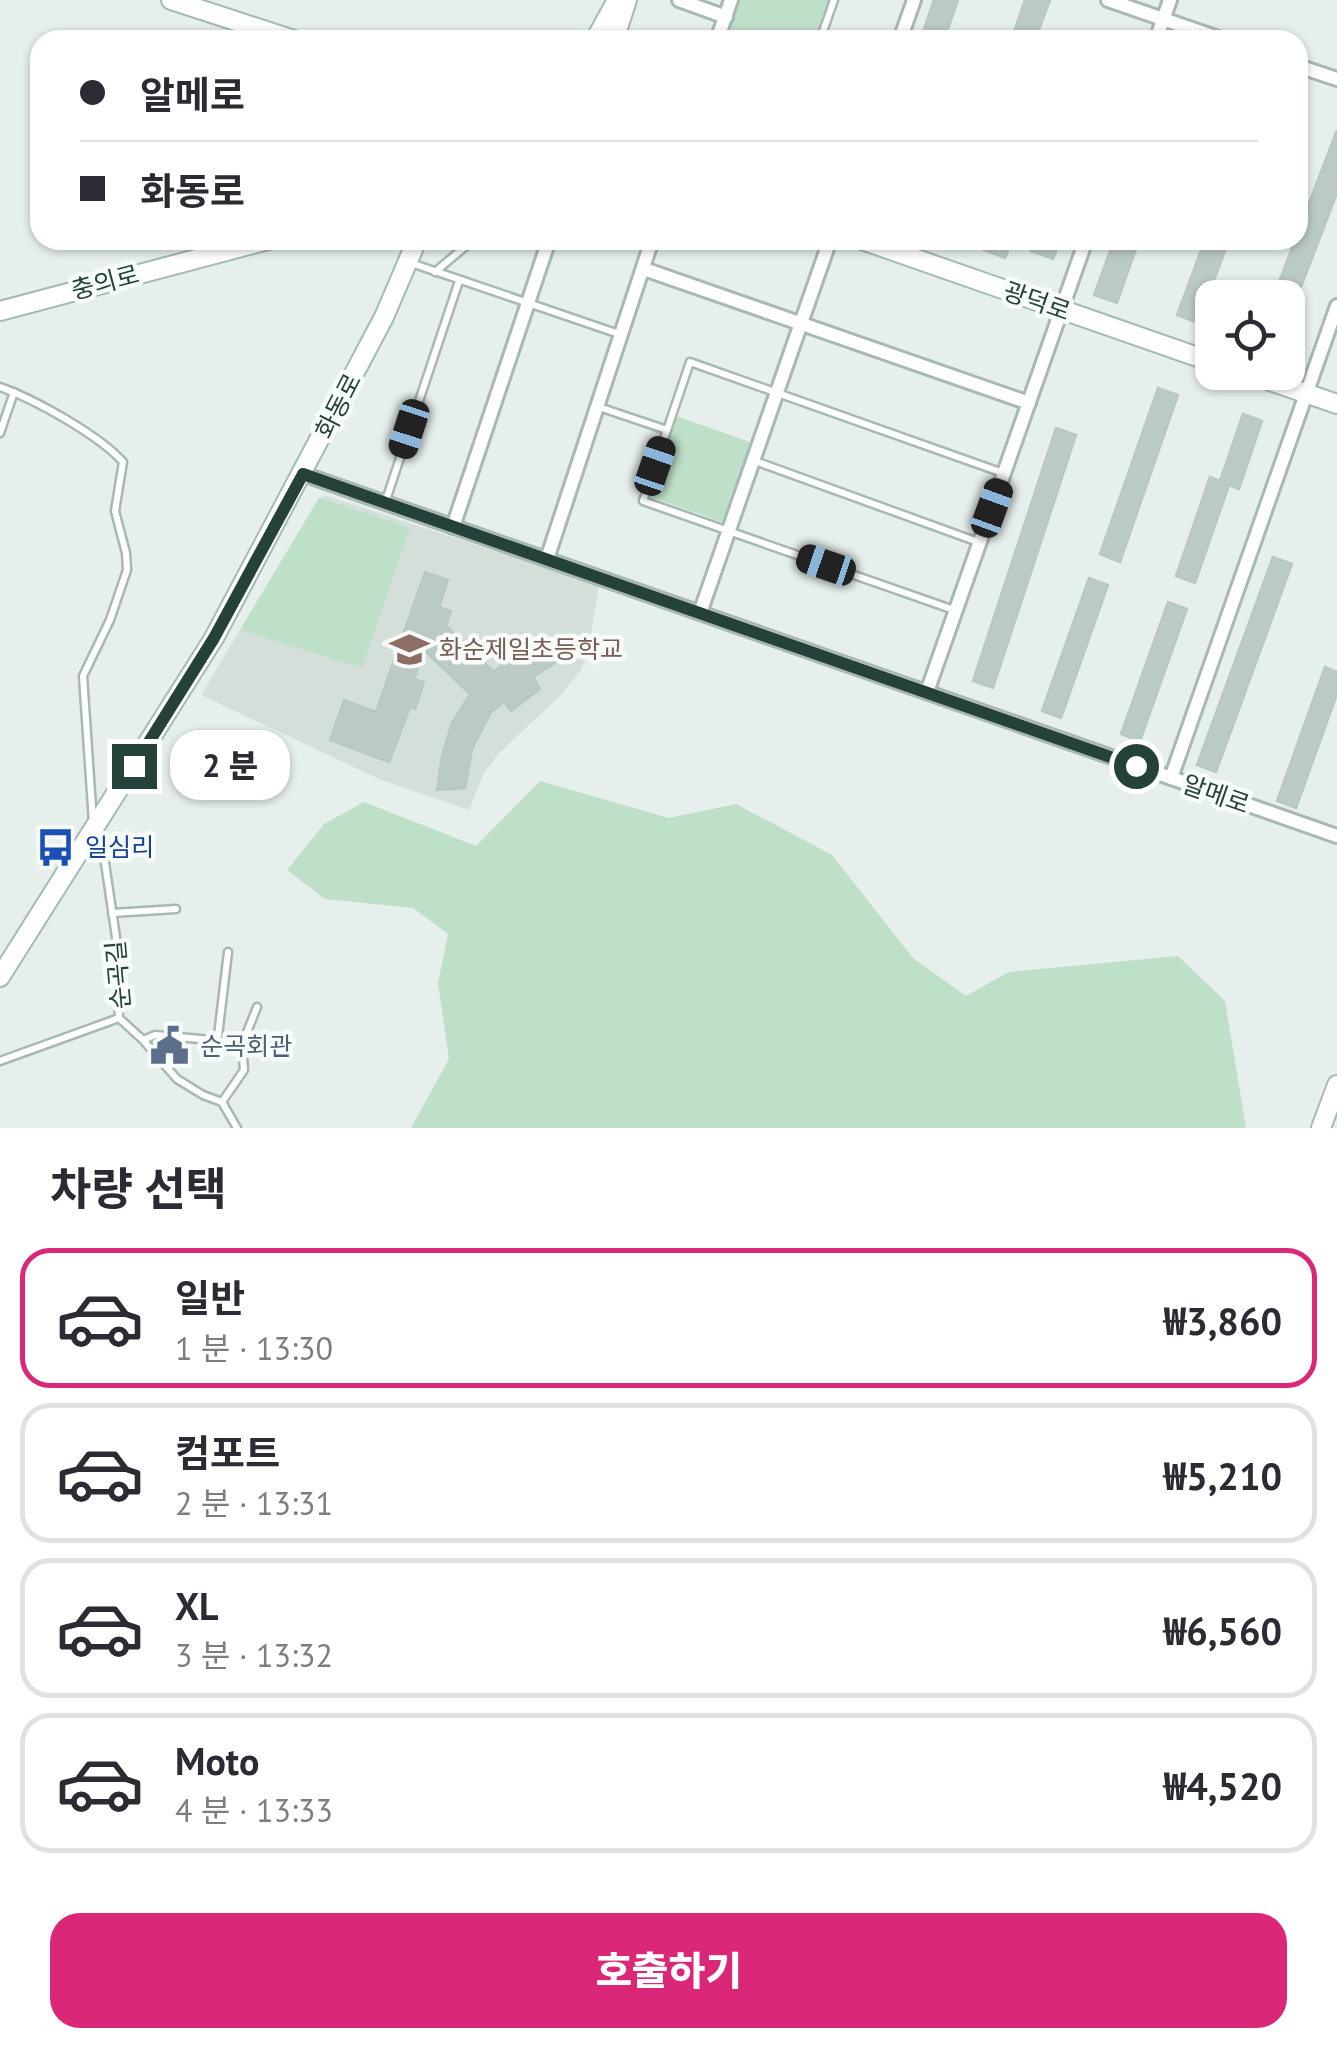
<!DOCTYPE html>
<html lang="ko">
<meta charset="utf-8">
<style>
body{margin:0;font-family:"PT Sans","Noto Sans KR",sans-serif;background:#f7f7f7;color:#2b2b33;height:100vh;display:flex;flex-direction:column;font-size:38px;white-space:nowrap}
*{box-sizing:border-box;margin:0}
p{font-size:32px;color:#7c7c81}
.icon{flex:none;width:55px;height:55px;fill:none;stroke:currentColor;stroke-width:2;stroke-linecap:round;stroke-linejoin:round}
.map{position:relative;height:1128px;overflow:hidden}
.sheet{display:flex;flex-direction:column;background:#fff;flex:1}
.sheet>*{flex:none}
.banner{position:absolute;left:30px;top:30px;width:1278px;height:220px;border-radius:30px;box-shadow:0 2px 8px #0004;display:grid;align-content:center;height:220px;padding:0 50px;background:#fff}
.controls{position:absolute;left:1195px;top:280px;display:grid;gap:20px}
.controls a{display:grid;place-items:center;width:110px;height:110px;border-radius:20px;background:#fff;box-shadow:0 2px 8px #0004;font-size:50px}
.end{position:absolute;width:45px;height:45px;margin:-22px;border:12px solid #24423a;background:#fff;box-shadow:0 0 0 5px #fff}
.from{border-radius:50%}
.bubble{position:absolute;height:70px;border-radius:30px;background:#fff;box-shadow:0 2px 8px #0004;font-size:32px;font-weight:800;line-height:70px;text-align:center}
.car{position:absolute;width:30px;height:60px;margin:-30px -15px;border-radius:12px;box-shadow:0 0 8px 2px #0007;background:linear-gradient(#222 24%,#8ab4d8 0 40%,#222 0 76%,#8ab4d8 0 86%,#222 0)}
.banner b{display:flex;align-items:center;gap:35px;height:95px;font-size:38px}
.banner b+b{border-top:2px solid #e1e1e2}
.banner i{width:25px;height:25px;background:#2b2b33}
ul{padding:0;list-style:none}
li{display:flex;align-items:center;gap:30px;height:140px;margin:0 20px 15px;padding:0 30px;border:5px solid #e1e1e2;border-radius:30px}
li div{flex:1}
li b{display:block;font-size:38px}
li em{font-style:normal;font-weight:800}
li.current{border-color:#db2777}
li>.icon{width:90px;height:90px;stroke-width:1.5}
h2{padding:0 50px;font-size:45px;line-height:120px}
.cta{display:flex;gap:20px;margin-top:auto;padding:20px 50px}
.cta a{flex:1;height:115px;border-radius:30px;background:#db2777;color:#fff;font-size:40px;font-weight:800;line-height:115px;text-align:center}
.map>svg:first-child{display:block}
.built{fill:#d4dfda}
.green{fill:#bfe0c8}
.building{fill:#bbcac4;stroke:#b8c9c2;stroke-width:2.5}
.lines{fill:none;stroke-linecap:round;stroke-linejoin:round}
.lane-casing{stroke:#a8b8b2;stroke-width:11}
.street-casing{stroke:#a8b8b2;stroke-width:18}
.secondary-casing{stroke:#a4bbb3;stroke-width:22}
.lane{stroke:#fff;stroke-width:6}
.street{stroke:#fff;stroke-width:12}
.secondary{stroke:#fff;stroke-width:18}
.route{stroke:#24423a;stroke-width:12}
.labels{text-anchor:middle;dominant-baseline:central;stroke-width:9;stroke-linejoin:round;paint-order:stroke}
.street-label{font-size:25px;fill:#24423a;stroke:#f7fbf9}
.education-label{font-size:25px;fill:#785e54;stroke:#f7fbf9;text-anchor:start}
.transit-label{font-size:25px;fill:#164399;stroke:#f7fbf9;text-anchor:start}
.service-label{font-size:25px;fill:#4e5e75;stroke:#f7fbf9;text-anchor:start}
</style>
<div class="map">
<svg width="1337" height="1128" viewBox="0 0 1337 1128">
<rect width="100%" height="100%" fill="#e6efeb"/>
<!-- built -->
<path class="built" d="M327 496 599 585 588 654 580 671 559 697 500 752 484 773 469 810 381 780 201 695 319 498Z"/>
<!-- green -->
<g class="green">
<path d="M738 0H829L815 40H737L725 36Z"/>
<path d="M676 416 753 443 725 523 648 496Z"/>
<path d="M319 498 410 528 362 668 240 630Z"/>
<path d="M540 781 669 818 736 804 832 855 913 958 966 996 1009 972 1178 956 1225 1001 1246 1128H411L449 1059 438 983 448 934 413 908 325 899 287 870 324 824 364 802 476 846Z"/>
</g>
<!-- building -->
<g class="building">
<path d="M934 0H958L944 40H920Z"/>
<path d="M1025 0H1050L1035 40H1011Z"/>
<path d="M1337 130V193L1288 321V298H1273Z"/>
<path d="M958 240H1012L1005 258Z"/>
<path d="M1036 240H1060L1053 259 1031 251Z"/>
<path d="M1114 240 1138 243 1117 303 1094 295Z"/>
<path d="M1205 240H1229L1198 323 1177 315Z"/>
<path d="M1158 388 1178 395 1120 562 1100 554Z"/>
<path d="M1243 414 1262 421 1239 489 1229 485 1195 583 1176 576 1210 477 1220 481Z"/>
<path d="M1056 428 1076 435 993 688 973 681Z"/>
<path d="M1273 557 1292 564 1216 772 1197 765Z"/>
<path d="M425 572 448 580 439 607 451 611 446 626 494 672 519 650 551 639 558 661 533 677 540 689 511 711 504 702 491 712 472 749 465 788 437 790 442 756 452 723 470 694 424 650 414 679 424 682 415 709 410 707 389 762 330 740 344 700 376 712Z"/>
<path d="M1089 578 1108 585 1061 718 1042 711Z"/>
<path d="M1168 602 1187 609 1140 741 1121 734Z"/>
<path d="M1325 667 1337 672V694L1296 808 1277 801Z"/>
</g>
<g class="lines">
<defs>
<g id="lane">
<path d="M820 40 834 0"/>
<path d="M411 263 622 335"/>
<path d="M435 272 473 240"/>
<path d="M0 387C34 399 99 435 123 462L115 511 126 553 127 570 110 620 83 676 93 822"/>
<path d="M599 407 667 430"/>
<path d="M0 433 14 392"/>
<path d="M755 461 978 542"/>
<path d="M385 503 459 281"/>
<path d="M954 610 643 501 690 362 1003 473"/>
<path d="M96 834 102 843 116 937 119 1018 143 1040 177 1079 203 1095 222 1102 237 1128"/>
<path d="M112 913 176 909"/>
<path d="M143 1040 155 1035 212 1040 218 1036 228 952"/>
<path d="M0 1061 119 1018"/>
<path d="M222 1102 244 1070 242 1045 257 1007"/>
</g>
<g id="street">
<path d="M679 0 726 17"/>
<path d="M1108 0 1224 40"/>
<path d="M717 40 731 0"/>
<path d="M900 40 914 0"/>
<path d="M1156 40 1170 0"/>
<path d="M1298 66 1337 79"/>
<path d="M644 269 1029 403"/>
<path d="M303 474 1337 836"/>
<path d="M453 527 549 240"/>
<path d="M547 559 652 240"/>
<path d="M700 613 830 240"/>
<path d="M927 692 1086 240"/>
<path d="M1171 778 1337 306"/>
</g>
<g id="secondary">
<path d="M171 0 294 40"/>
<path d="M595 40 617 0"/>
<path d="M614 40 627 0"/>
<path d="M862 240 1212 362"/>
<path d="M0 311 268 240"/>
<path d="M1244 372 1337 404"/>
<path d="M0 977 214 638 384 317 417 240"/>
<path d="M1321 1128 1337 1085"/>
</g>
</defs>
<!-- lane casing -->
<use href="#lane" class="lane-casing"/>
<!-- street casing -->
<use href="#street" class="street-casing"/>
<!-- secondary casing -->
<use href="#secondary" class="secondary-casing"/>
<!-- lane -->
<use href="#lane" class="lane"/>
<!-- street -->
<use href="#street" class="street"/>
<!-- secondary -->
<use href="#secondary" class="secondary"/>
</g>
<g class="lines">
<!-- route -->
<path class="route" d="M134 766 214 638 303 474 1136 766"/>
</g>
<!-- icons -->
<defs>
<symbol id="school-bare" viewBox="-9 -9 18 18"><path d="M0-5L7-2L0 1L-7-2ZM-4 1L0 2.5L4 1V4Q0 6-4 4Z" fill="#8d6e63" stroke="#f7fbf9" stroke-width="2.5" paint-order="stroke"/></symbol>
<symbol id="bus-bare" viewBox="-9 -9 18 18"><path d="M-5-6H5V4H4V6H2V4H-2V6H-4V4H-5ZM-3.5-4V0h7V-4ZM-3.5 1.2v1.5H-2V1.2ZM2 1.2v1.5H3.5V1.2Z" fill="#1a4fb4" stroke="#f7fbf9" stroke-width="2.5" paint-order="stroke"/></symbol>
<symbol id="civic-bare" viewBox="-9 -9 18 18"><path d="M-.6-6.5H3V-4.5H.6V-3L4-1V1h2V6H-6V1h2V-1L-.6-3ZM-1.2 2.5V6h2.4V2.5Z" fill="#5c6f8a" stroke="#f7fbf9" stroke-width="2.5" paint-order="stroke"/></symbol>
</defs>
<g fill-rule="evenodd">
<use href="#school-bare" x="382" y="622" width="55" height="55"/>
<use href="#bus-bare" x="28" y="820" width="55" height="55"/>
<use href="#civic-bare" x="142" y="1018" width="55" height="55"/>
</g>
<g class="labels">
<!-- street labels -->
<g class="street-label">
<text transform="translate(105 282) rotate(-15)">충의로</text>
<text transform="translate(1037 301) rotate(19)">광덕로</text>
<text transform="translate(338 406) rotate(-63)">화동로</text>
<text transform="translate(1216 794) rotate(19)">알메로</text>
<text transform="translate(118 975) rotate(-95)">순곡길</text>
</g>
<!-- education labels -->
<g class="education-label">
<text x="439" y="649">화순제일초등학교</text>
</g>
<!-- transit labels -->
<g class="transit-label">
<text x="85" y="847">일심리</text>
</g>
<!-- service labels -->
<g class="service-label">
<text x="200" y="1046">순곡회관</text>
</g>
</g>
</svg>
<div class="controls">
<a><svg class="icon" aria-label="locate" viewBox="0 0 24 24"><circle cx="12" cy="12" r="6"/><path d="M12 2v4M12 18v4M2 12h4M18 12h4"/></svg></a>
</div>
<i class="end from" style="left:1136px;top:766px"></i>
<i class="end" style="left:134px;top:766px"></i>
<div class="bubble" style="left:170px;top:730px;width:120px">2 분</div>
<i class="car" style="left:409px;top:429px;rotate:198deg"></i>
<i class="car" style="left:655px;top:466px;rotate:19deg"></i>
<i class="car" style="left:992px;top:508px;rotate:20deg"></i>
<i class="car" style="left:826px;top:565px;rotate:289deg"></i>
<div class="banner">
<b><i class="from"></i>알메로</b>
<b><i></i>화동로</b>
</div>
</div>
<section class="sheet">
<h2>차량 선택</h2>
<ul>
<li class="current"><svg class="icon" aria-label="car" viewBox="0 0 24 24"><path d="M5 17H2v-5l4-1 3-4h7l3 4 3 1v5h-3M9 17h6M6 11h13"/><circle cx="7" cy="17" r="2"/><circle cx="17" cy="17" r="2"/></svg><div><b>일반</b><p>1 분 · 13:30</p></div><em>₩3,860</em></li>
<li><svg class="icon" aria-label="car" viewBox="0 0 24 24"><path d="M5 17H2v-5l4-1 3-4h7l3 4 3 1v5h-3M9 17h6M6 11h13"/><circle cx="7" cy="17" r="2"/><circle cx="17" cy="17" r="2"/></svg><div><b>컴포트</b><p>2 분 · 13:31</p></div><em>₩5,210</em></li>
<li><svg class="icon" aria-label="car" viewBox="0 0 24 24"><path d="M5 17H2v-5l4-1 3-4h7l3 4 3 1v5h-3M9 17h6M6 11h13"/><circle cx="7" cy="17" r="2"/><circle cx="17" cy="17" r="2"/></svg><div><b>XL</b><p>3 분 · 13:32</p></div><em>₩6,560</em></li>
<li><svg class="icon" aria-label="car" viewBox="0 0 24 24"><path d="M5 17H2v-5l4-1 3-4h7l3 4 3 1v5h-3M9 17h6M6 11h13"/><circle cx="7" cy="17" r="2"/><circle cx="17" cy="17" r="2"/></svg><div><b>Moto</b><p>4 분 · 13:33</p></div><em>₩4,520</em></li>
</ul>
<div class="cta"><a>호출하기</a></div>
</section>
